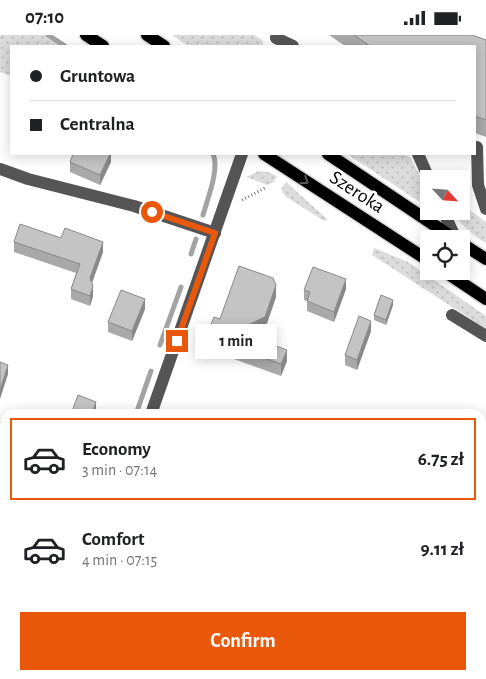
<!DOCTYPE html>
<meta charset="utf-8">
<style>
body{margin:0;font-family:"Alegreya Sans",sans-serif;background:#f6f6f6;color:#202124;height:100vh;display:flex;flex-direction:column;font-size:19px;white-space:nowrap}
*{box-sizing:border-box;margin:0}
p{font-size:16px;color:#757577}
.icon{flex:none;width:28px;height:28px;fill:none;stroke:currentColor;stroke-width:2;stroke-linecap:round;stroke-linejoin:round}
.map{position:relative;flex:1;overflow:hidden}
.details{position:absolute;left:0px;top:374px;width:486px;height:271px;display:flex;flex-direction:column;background:#fff;border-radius:15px 15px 0 0;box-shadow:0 2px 12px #0003}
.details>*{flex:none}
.banner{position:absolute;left:10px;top:10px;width:466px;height:110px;border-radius:0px;box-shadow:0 2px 12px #0003;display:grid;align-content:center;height:110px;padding:0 20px;background:#fff}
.needle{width:32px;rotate:116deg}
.buttons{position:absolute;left:420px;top:135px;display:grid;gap:10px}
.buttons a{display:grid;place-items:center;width:50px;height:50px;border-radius:0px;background:#fff;box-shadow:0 2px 12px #0003;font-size:25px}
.end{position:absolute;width:22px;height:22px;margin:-11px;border:6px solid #ea580c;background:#fff;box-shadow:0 0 0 2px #fff}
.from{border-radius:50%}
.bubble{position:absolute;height:35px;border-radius:0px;background:#fff;box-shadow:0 2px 12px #0003;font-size:16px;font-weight:700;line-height:35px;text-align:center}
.banner b{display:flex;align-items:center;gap:18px;height:48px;font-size:19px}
.banner b+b{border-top:1px solid #e0e0e0}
.banner i{width:12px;height:12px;background:#202124}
ul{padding:9px 0 0;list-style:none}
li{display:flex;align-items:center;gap:15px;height:82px;margin:0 10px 8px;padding:0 10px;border:2px solid transparent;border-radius:0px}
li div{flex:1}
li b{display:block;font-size:19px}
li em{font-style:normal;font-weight:700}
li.active{border-color:#ea580c}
li>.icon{width:45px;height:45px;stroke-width:1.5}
.primary-button{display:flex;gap:10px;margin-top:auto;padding:10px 20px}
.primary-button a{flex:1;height:58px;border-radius:0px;background:#ea580c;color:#fff;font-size:20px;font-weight:700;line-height:58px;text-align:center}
.status{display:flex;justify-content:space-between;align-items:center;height:35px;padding:0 25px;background:#fff;direction:ltr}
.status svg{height:14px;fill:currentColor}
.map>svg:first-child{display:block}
.grass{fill:url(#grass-dots)}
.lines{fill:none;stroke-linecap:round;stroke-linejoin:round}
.stream{stroke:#a3a3a3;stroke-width:5}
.major-casing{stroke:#dbdbdb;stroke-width:15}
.path{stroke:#777;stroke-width:3;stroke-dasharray:1 2.5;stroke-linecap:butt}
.minor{stroke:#555;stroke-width:12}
.major{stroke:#000;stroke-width:12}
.wall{fill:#a9a9a9}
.shaded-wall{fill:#898989}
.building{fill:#c4c4c4;stroke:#898989}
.oneway{stroke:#595959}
.route{stroke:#ea580c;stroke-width:6}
.labels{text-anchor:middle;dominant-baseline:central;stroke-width:5;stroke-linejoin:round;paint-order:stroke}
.street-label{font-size:20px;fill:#000;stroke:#fff}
</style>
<div class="status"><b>07:10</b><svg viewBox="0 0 49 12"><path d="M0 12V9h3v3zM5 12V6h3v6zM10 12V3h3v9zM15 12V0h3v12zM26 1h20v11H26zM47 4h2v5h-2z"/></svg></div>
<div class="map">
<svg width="486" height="644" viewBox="0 0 486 644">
<defs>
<pattern id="grass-dots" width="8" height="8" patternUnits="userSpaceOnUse" patternTransform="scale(1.25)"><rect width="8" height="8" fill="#dcdcdc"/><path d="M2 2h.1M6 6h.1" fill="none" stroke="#bbb" stroke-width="1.8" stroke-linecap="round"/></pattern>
</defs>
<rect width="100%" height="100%" fill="#fff"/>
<!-- grass -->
<g class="grass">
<path d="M0 0H46L62 11H11V41L0 37Z"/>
<path d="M172 0H254L262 5 264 11H188Z"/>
<path d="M347 119H404L411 123 429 159V173Z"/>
<path d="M259 136 268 137 277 141 274 147 268 150 246 142Z"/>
<path d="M286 147 326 183 328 184 324 186 285 161 281 154Z"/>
<path d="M471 152 466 165 467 173 486 187V208C472 200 461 190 452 176H461V155Z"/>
<path d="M374 213 408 227 486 281V294L372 220Z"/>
</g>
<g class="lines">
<!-- stream -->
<g class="stream">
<path d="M48 0 65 11"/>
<path d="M203 180C207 165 220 134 213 119"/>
<path d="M191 219 196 204"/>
<path d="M160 310 181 252"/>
<path d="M136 379 151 336"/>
</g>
<defs>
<g id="major">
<path d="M86 0 103 11"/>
<path d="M147 0 164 11"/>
<path d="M264 119 429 226"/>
<path d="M328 119 455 204"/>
<path d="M461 208 486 224"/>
<path d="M444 236 486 264"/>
</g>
</defs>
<!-- major casing -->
<use href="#major" class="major-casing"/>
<!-- path -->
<path class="path" d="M242 165 265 153"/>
<!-- minor -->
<g class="minor">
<path d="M276 3 293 11"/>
<path d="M477 112 478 150 486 174"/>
<path d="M418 119 429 144"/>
<path d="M0 134 28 144 134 171 215 198"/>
<path d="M443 176 456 204"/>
<path d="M452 280 486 301"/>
<path d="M151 379 242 119"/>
<path d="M0 392 5 394"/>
<path d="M481 629 486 631"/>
<path d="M193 640 205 644"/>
<path d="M60 644 62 640"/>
</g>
<!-- major -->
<use href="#major" class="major"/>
</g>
<!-- wall -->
<g class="wall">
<path d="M329 0H472L486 5V102L475 98V11H345Z"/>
<path d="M111 119V127L100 150 70 137V127Z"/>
<path d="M61 203 103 217 92 248 93 261 90 271 71 264V254L76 238 14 217V207Z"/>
<path d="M346 254 334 287 307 276V266L304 265V255Z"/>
<path d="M276 262 265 294 249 301 287 326 281 341 206 314V302L220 284Z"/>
<path d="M393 270 386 290 374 285V280Z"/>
<path d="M145 274 132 306 108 297V287Z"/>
<path d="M371 296 357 335 345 330V320Z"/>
<path d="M0 404 5 406V449L0 447Z"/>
<path d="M481 563 486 565V606L481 604Z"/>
<path d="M0 569 5 571V630L0 628Z"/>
<rect x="148" y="640" width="29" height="4"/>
<path d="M226 640H316L320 644H231L226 642Z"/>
</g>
<!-- shaded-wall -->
<g class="shaded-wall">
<path d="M110 119H111V127L100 150V140Z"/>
<path d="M103 207V217L90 253V243Z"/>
<path d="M346 244V254L334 287V277Z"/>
<path d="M276 250V262L265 294 235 308V296Z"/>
<path d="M93 251V261L90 271V261Z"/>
<path d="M145 264V274L132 306V296Z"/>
<path d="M393 265V270L386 290V285Z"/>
<path d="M371 286V296L357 335V325Z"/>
<path d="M287 315V326L281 341V329Z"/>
<path d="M8 330V339L0 364V355Z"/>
<path d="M96 367V379H92Z"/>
<path d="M175 640H177V644H173Z"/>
</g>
<!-- building -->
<g class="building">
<path d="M354 0H472L486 5V85L475 81V11H370Z"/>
<path d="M73 119H110L100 140 70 127Z"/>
<path d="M20 189 61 203 65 193 103 207 90 243 93 251 90 261 71 254 80 229 14 207Z"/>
<path d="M239 231 273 243 276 250 265 282 235 296 287 315 281 329 206 302 214 282 220 284Z"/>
<path d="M313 232 346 244 334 277 307 266 310 257 304 255Z"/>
<path d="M121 255 145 264 132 296 108 287Z"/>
<path d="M381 260 393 265 386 285 374 280Z"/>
<path d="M359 281 371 286 357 325 345 320Z"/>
<path d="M0 327 8 330 0 355Z"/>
<path d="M78 360 96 367 92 379H71Z"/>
<path d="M0 404 5 406V409L2 417 5 418V435L0 433Z"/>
<path d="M481 563 486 565V596L481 594Z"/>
<path d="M0 569 5 571V621L0 619Z"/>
<path d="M92 640H117L115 644H91Z"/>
<path d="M153 640H175L173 644H165Z"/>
<path d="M260 640H316L320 642 319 644H272Z"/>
<path d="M371 641 379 644H369Z"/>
</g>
<!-- one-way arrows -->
<defs><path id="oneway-chevron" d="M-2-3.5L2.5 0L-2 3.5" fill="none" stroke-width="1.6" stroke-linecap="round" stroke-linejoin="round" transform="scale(1.25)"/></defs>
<use class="oneway" href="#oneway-chevron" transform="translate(305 146) rotate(33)"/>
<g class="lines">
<!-- route -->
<path class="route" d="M152 177 215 198 177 306"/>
</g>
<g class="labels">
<!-- street labels -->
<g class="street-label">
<text transform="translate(357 157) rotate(33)">Szeroka</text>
</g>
</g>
</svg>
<div class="buttons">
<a><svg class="needle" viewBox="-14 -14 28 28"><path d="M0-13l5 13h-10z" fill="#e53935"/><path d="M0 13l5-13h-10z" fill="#757577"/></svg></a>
<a><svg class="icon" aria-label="locate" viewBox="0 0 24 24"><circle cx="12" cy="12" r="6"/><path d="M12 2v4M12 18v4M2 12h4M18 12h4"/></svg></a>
</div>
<i class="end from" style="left:152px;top:177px"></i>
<i class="end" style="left:177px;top:306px"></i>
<div class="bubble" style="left:195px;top:289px;width:82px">1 min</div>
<div class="banner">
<b><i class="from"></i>Gruntowa</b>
<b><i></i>Centralna</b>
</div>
<section class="details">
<ul>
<li class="active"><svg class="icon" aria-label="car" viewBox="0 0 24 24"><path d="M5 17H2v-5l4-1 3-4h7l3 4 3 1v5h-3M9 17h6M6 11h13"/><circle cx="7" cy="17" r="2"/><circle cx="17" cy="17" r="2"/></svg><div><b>Economy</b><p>3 min · 07:14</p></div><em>6.75 zł</em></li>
<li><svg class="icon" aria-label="car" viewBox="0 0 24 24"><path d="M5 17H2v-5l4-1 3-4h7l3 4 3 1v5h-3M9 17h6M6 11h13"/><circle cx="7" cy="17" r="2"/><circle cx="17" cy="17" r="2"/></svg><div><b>Comfort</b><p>4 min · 07:15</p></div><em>9.11 zł</em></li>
</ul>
<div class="primary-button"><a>Confirm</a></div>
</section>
</div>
